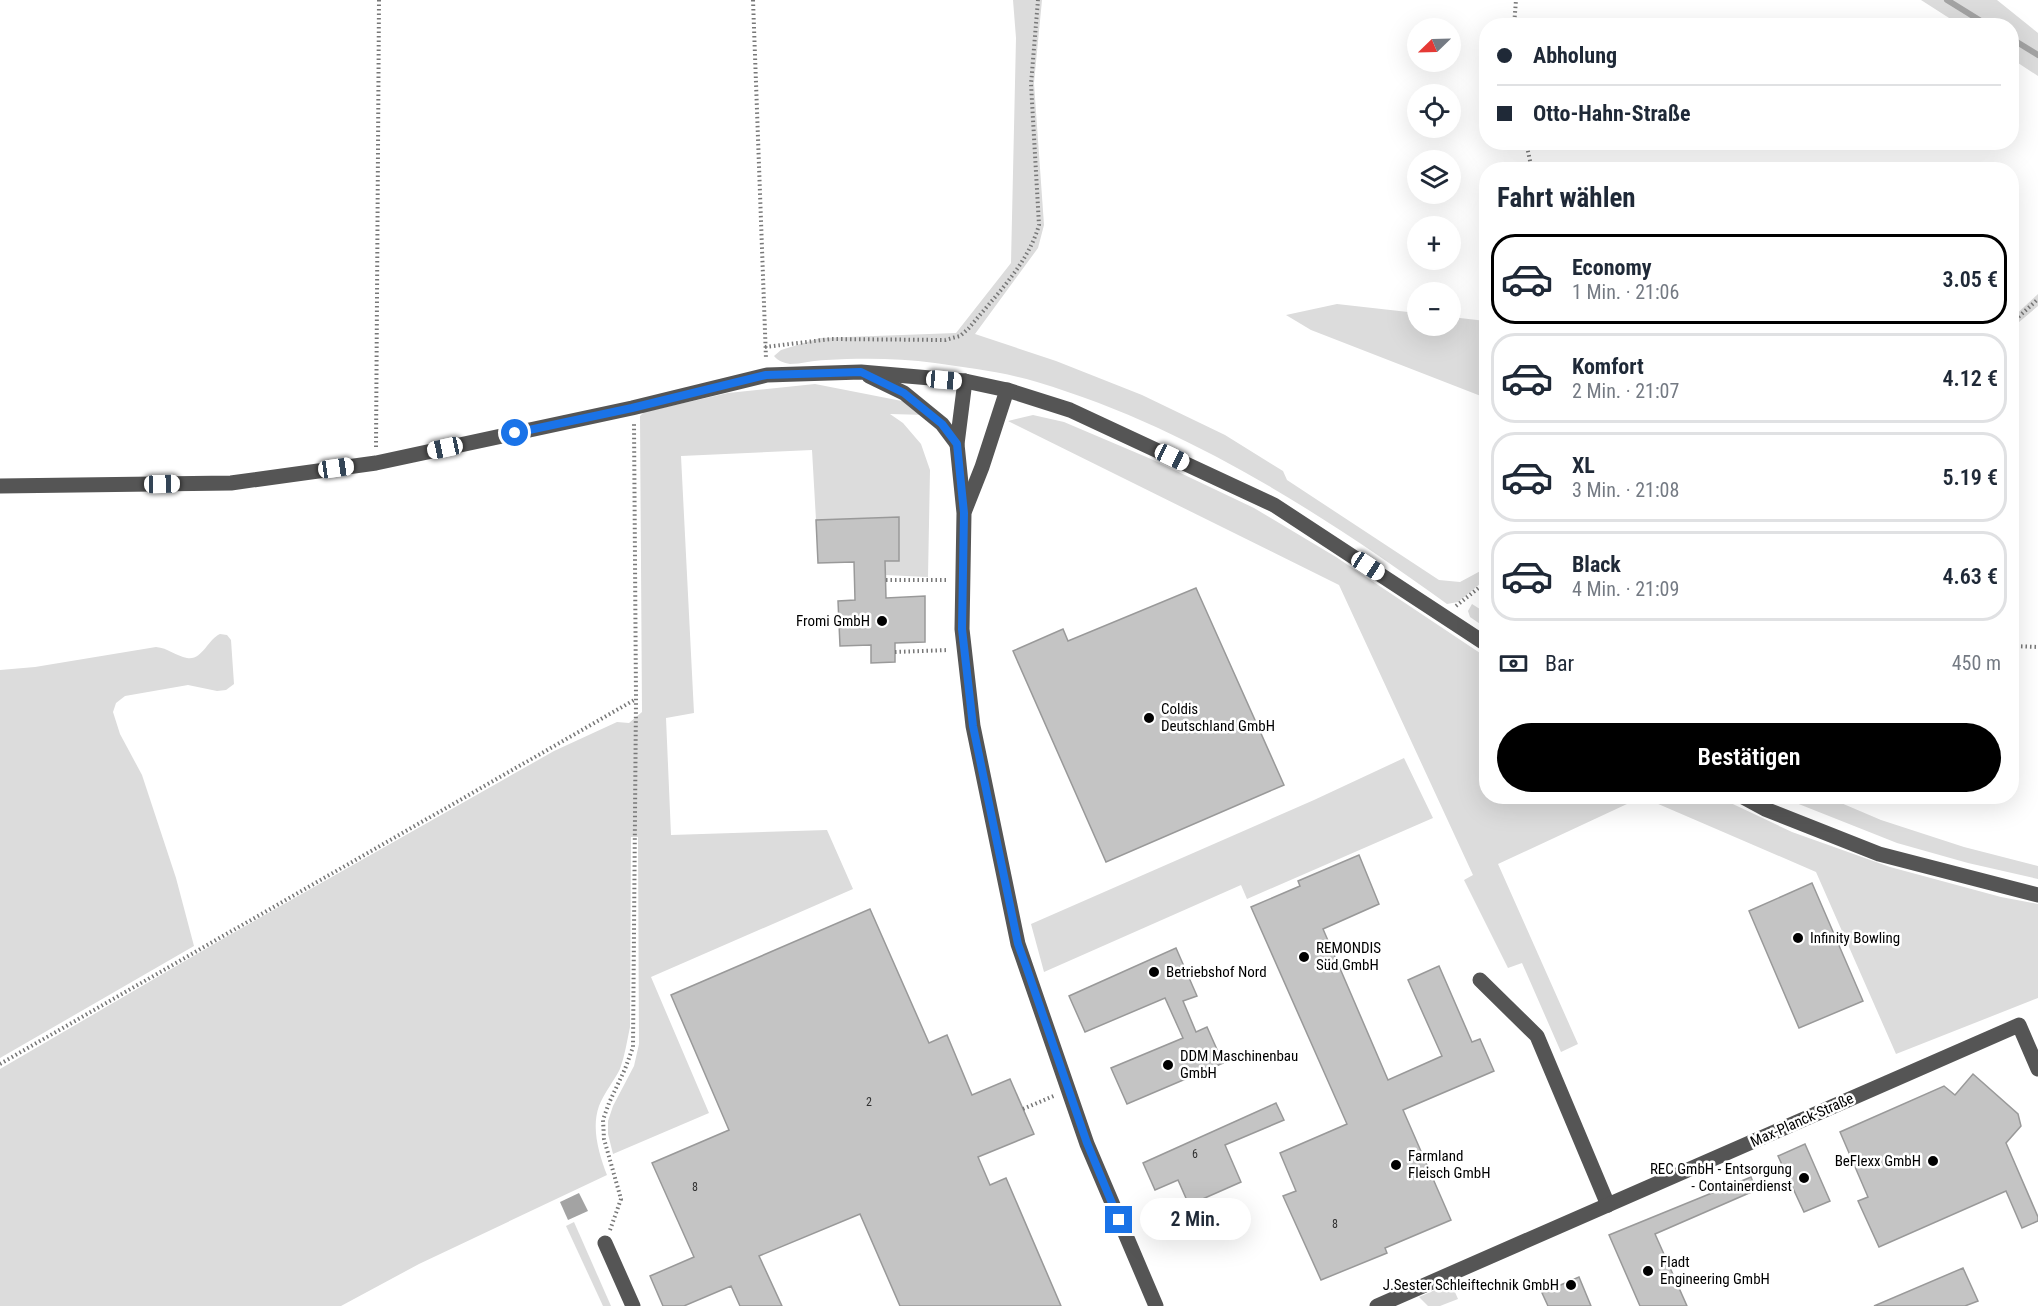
<!DOCTYPE html>
<html lang="de">
<meta charset="utf-8">
<style>
body{margin:0;font-family:"Roboto Condensed",sans-serif;background:#f6f6f7;color:#1f2937;height:100vh;display:flex;flex-direction:column;font-size:22px;white-space:nowrap}
*{box-sizing:border-box;margin:0}
p{font-size:20px;color:#747a83}
.icon{flex:none;width:33px;height:33px;fill:none;stroke:currentColor;stroke-width:2;stroke-linecap:round;stroke-linejoin:round}
.map{position:relative;flex:1;overflow:hidden}
.side{position:absolute;left:1479px;top:162px;width:540px;height:642px;display:flex;flex-direction:column;background:#fff;border-radius:24px;box-shadow:0 6px 24px #0002}
.side>*{flex:none}
.top-card{position:absolute;left:1479px;top:18px;width:540px;height:132px;border-radius:24px;box-shadow:0 6px 24px #0002;display:grid;align-content:center;height:132px;padding:0 18px;background:#fff}
.needle{width:39px;rotate:247deg}
.tools{position:absolute;left:1407px;top:18px;display:grid;gap:12px}
.tools a{display:grid;place-items:center;width:54px;height:54px;border-radius:50%;background:#fff;box-shadow:0 6px 24px #0002;font-size:30px}
.end{position:absolute;width:27px;height:27px;margin:-14px;border:8px solid #1a73e8;background:#fff;box-shadow:0 0 0 3px #fff}
.from{border-radius:50%}
.bubble{position:absolute;height:42px;border-radius:21px;background:#fff;box-shadow:0 6px 24px #0002;font-size:20px;font-weight:600;line-height:42px;text-align:center}
.car{position:absolute;width:18px;height:36px;margin:-18px -9px;border-radius:8px;box-shadow:0 0 4px 2px #0007;background:linear-gradient(#fff 24%,#345 0 40%,#fff 0 76%,#345 0 86%,#fff 0)}
.top-card b{display:flex;align-items:center;gap:21px;height:57px;font-size:22px}
.top-card b+b{border-top:2px solid #e0e1e3}
.top-card i{width:15px;height:15px;background:#1f2937}
ul{padding:0;list-style:none}
li{display:flex;align-items:center;gap:18px;height:90px;margin:0 12px 9px;padding:0 6px;border:3px solid #e0e1e3;border-radius:24px}
li div{flex:1}
li b{display:block;font-size:22px}
li em{font-style:normal;font-weight:600}
li.current{border-color:#000}
li>.icon{width:54px;height:54px;stroke-width:1.5}
h2{padding:0 18px;font-size:27px;line-height:72px}
.pay{display:flex;align-items:center;gap:15px;height:66px;padding:0 18px;font-size:22px}
.pay p{margin-inline-start:auto}
.action{display:flex;gap:12px;margin-top:auto;padding:12px 18px}
.action a{flex:1;height:69px;border-radius:36px;background:#000;color:#fff;font-size:24px;font-weight:600;line-height:69px;text-align:center}
.map>svg:first-child{display:block}
.green{fill:#dcdcdc}
.water{fill:#a3a3a3}
.lines{fill:none;stroke-linecap:round;stroke-linejoin:round}
.stream{stroke:#a3a3a3;stroke-width:6}
.building{fill:#c4c4c4;stroke:#999;stroke-width:1.5}
.path{stroke:#777;stroke-width:4;stroke-dasharray:1.5 3;stroke-linecap:butt}
.minor{stroke:#555;stroke-width:15}
.route{stroke:#1a73e8;stroke-width:8}
.poi-dot{fill:#000;stroke:#fff;stroke-width:2}
.labels{text-anchor:middle;dominant-baseline:central;stroke-width:5;stroke-linejoin:round;paint-order:stroke}
.number-label{font-size:12px;fill:#313131}
.poi-label{font-size:15px;fill:#000;stroke:#fff;text-anchor:start}
.street-label{font-size:15px;fill:#000;stroke:#fff}
</style>
<div class="map">
<svg width="2038" height="1306" viewBox="0 0 2038 1306">
<rect width="100%" height="100%" fill="#fff"/>
<!-- green -->
<g class="green">
<path d="M1013 0H1042L1034 83 1044 225 1038 248 975 334 1056 361 1142 395 1225 435 1283 471 1287 480 1439 580 1460 582 1486 568V579L1458 602 1447 604C1321 513 1187 427 1037 382 1004 372 969 368 935 363 899 358 861 358 826 360 814 360 801 364 790 364 784 363 778 361 774 356L781 350 820 338 956 333 1011 263 1016 38Z"/>
<path d="M1921 0H1997L2038 33V76L2012 59V26L1960 25Z"/>
<path d="M2038 294V306L2012 328V318Z"/>
<path d="M1337 304 1417 313 1418 326H1450L1451 317 1486 321V398L1311 330 1286 315Z"/>
<path d="M815 384 907 402 926 415 890 414 903 423 921 444 930 470 928 577 885 575 881 561H899V517L816 520 812 450 681 456 694 713 666 718 671 835 827 830 853 889 651 977 709 1113 613 1154 608 1134V1121L613 1106 634 1066 639 1044 638 837H631L630 1027C627 1041 625 1055 620 1069 614 1081 604 1093 599 1106 591 1128 599 1154 607 1175L419 1264 341 1306H0V1069L226 937 554 751 617 722 629 723 642 712 640 416 644 412 728 393Z"/>
<path d="M1033 415 1064 422 1151 459 1254 508 1336 557 1486 657V796L1718 797 1792 832 1890 867 2001 897 2038 904V998L1896 1054 1816 872 1642 797 1498 864 1578 1044 1561 1052 1522 963 1508 968 1464 880 1473 875 1339 585 1008 421Z"/>
<path d="M1472 604 1486 613V628L1470 617 1468 611Z"/>
<path d="M220 634 227 635 231 640 234 684 226 690 217 691 188 685 125 696 116 703 113 712 120 734 142 775 176 878 194 946 0 1058V670L35 667 156 647C168 648 176 656 187 658 202 661 208 639 220 634Z"/>
<path d="M1404 758 1433 818 1247 899 1241 885 1044 972 1031 924 1314 800Z"/>
<path d="M1781 797H1827L1881 820 1964 847 2038 866V879L1968 863 1897 843Z"/>
<path d="M574 1222 611 1306H603L566 1226Z"/>
<path d="M1451 1283 1458 1299 1440 1306H1428L1419 1297Z"/>
</g>
<!-- water -->
<path class="water" d="M579 1193 588 1211 568 1220 560 1202Z"/>
<g class="lines">
<!-- stream -->
<g class="stream">
<path d="M1947 0 1989 26"/>
<path d="M2012 39 2038 55"/>
</g>
</g>
<!-- building -->
<g class="building">
<path d="M899 517V561H885L886 598 925 596V642L895 643V662L871 663V645L840 646 838 601 855 600 854 562 818 563 816 520Z"/>
<path d="M1196 588 1284 785 1106 862 1013 651 1063 629 1068 641Z"/>
<path d="M1359 855 1379 904 1323 929 1388 1080 1442 1056 1408 980 1439 966 1472 1042 1480 1039 1494 1071 1403 1110 1451 1220 1385 1248 1387 1253 1321 1280 1283 1196 1296 1191 1280 1153 1347 1124 1251 907 1300 886 1298 881Z"/>
<path d="M1812 883 1863 1001 1799 1028 1749 911Z"/>
<path d="M870 909 929 1043 947 1035 972 1095 1010 1079 1034 1134 978 1157 990 1185 1006 1178 1061 1306H900L860 1214 759 1256 782 1306H740L731 1286 684 1306H663L650 1276 694 1257 652 1163 729 1130 671 995Z"/>
<path d="M1176 948 1197 996 1183 1001 1196 1032 1207 1027 1223 1063 1127 1104 1111 1068 1183 1038 1165 998 1085 1032 1069 996Z"/>
<path d="M1973 1074 2018 1114 2021 1126 2006 1143 2038 1217V1221L2022 1228 2006 1191 1879 1247 1858 1201 1868 1197 1840 1132 1944 1086 1955 1095Z"/>
<path d="M1276 1103 1284 1120 1225 1145 1241 1182 1189 1205 1178 1180 1155 1190 1143 1163Z"/>
<path d="M1805 1144 1830 1201 1804 1212 1778 1156Z"/>
<path d="M1751 1177 1756 1190 1655 1234 1687 1306H1640L1609 1235Z"/>
<path d="M1963 1268 1978 1301 1965 1306H1874Z"/>
<path d="M1579 1277 1591 1306H1548L1542 1293Z"/>
</g>
<g class="lines">
<!-- path -->
<g class="path">
<path d="M753 0 766 359"/>
<path d="M1514 26 1516 0"/>
<path d="M1526 142 1532 170"/>
<path d="M2012 323 2038 299"/>
<path d="M765 347 831 339 945 340 960 336 969 328C995 296 1028 264 1039 225L1031 84 1038 0"/>
<path d="M376 447 379 0"/>
<path d="M886 580H947"/>
<path d="M1456 606 1486 582"/>
<path d="M2012 646 2038 647"/>
<path d="M895 652 948 650"/>
<path d="M0 1064 636 699"/>
<path d="M1023 1109 1056 1095"/>
<path d="M610 1230 621 1199 604 1139 603 1120 609 1103 625 1069 633 1047 636 699 634 423"/>
</g>
<!-- minor -->
<g class="minor">
<path d="M869 376 904 393 942 424 957 444"/>
<path d="M965 381 957 444 964 513 962 629 973 726 1018 944 1087 1144 1156 1306"/>
<path d="M0 486 231 483 376 463 632 408 767 375 861 372 965 381 1007 390 1070 410 1274 505 1486 644"/>
<path d="M965 510 982 467 1007 390"/>
<path d="M1741 796 1765 809 1879 854 2038 895"/>
<path d="M1480 980 1537 1036 1608 1205"/>
<path d="M605 1243 633 1306"/>
<path d="M1377 1306 2019 1025 2038 1069"/>
</g>
</g>
<g class="lines">
<!-- route -->
<path class="route" d="M515 433 632 408 766 375 861 372 904 393 942 424 957 444 964 513 962 629 973 726 1018 944 1026 966 1087 1143 1119 1220"/>
</g>
<!-- markers -->
<g class="poi-dot">
<circle cx="882" cy="621" r="6"/>
<circle cx="1149" cy="718" r="6"/>
<circle cx="1798" cy="938" r="6"/>
<circle cx="1304" cy="957" r="6"/>
<circle cx="1154" cy="972" r="6"/>
<circle cx="1168" cy="1065" r="6"/>
<circle cx="1933" cy="1161" r="6"/>
<circle cx="1396" cy="1165" r="6"/>
<circle cx="1804" cy="1178" r="6"/>
<circle cx="1648" cy="1271" r="6"/>
<circle cx="1571" cy="1285" r="6"/>
</g>
<g class="labels">
<!-- number labels -->
<g class="number-label">
<text x="869" y="1102">2</text>
<text x="1195" y="1154">6</text>
<text x="695" y="1187">8</text>
<text x="1335" y="1224">8</text>
</g>
<!-- poi labels -->
<g class="poi-label">
<text x="870" y="621" text-anchor="end">Fromi GmbH</text>
<text x="1161" y="709">Coldis<tspan x="1161" dy="17">Deutschland GmbH</tspan></text>
<text x="1810" y="938">Infinity Bowling</text>
<text x="1316" y="948">REMONDIS<tspan x="1316" dy="17">Süd GmbH</tspan></text>
<text x="1166" y="972">Betriebshof Nord</text>
<text x="1180" y="1056">DDM Maschinenbau<tspan x="1180" dy="17">GmbH</tspan></text>
<text x="1408" y="1156">Farmland<tspan x="1408" dy="17">Fleisch GmbH</tspan></text>
<text x="1921" y="1161" text-anchor="end">BeFlexx GmbH</text>
<text x="1792" y="1169" text-anchor="end">REC GmbH - Entsorgung<tspan x="1792" dy="17">- Containerdienst</tspan></text>
<text x="1660" y="1262">Fladt<tspan x="1660" dy="17">Engineering GmbH</tspan></text>
<text x="1559" y="1285" text-anchor="end">J.Sester Schleiftechnik GmbH</text>
</g>
<!-- street labels -->
<g class="street-label">
<text transform="translate(1802 1120) rotate(-24)">Max-Planck-Straße</text>
</g>
</g>
</svg>
<div class="tools">
<a><svg class="needle" viewBox="-14 -14 28 28"><path d="M0-13l5 13h-10z" fill="#e53935"/><path d="M0 13l5-13h-10z" fill="#747a83"/></svg></a>
<a><svg class="icon" aria-label="locate" viewBox="0 0 24 24"><circle cx="12" cy="12" r="6"/><path d="M12 2v4M12 18v4M2 12h4M18 12h4"/></svg></a>
<a><svg class="icon" aria-label="layers" viewBox="0 0 24 24"><path d="M12 4l9 5-9 5-9-5zM3 14l9 5 9-5"/></svg></a>
<a>+</a>
<a>−</a>
</div>
<i class="end from" style="left:515px;top:433px"></i>
<i class="end" style="left:1119px;top:1220px"></i>
<div class="bubble" style="left:1140px;top:1198px;width:111px">2 Min.</div>
<i class="car" style="left:944px;top:380px;rotate:95deg"></i>
<i class="car" style="left:445px;top:448px;rotate:258deg"></i>
<i class="car" style="left:1172px;top:457px;rotate:115deg"></i>
<i class="car" style="left:336px;top:468px;rotate:82deg"></i>
<i class="car" style="left:162px;top:484px;rotate:89deg"></i>
<i class="car" style="left:1368px;top:566px;rotate:123deg"></i>
<div class="top-card">
<b><i class="from"></i>Abholung</b>
<b><i></i>Otto-Hahn-Straße</b>
</div>
<section class="side">
<h2>Fahrt wählen</h2>
<ul>
<li class="current"><svg class="icon" aria-label="car" viewBox="0 0 24 24"><path d="M5 17H2v-5l4-1 3-4h7l3 4 3 1v5h-3M9 17h6M6 11h13"/><circle cx="7" cy="17" r="2"/><circle cx="17" cy="17" r="2"/></svg><div><b>Economy</b><p>1 Min. · 21:06</p></div><em>3.05 €</em></li>
<li><svg class="icon" aria-label="car" viewBox="0 0 24 24"><path d="M5 17H2v-5l4-1 3-4h7l3 4 3 1v5h-3M9 17h6M6 11h13"/><circle cx="7" cy="17" r="2"/><circle cx="17" cy="17" r="2"/></svg><div><b>Komfort</b><p>2 Min. · 21:07</p></div><em>4.12 €</em></li>
<li><svg class="icon" aria-label="car" viewBox="0 0 24 24"><path d="M5 17H2v-5l4-1 3-4h7l3 4 3 1v5h-3M9 17h6M6 11h13"/><circle cx="7" cy="17" r="2"/><circle cx="17" cy="17" r="2"/></svg><div><b>XL</b><p>3 Min. · 21:08</p></div><em>5.19 €</em></li>
<li><svg class="icon" aria-label="car" viewBox="0 0 24 24"><path d="M5 17H2v-5l4-1 3-4h7l3 4 3 1v5h-3M9 17h6M6 11h13"/><circle cx="7" cy="17" r="2"/><circle cx="17" cy="17" r="2"/></svg><div><b>Black</b><p>4 Min. · 21:09</p></div><em>4.63 €</em></li>
</ul>
<div class="pay"><svg class="icon" aria-label="cash" viewBox="0 0 24 24"><path d="M3 7h18v10H3z"/><circle cx="12" cy="12" r="2"/></svg>Bar<p>450 m</p></div>
<div class="action"><a>Bestätigen</a></div>
</section>
</div>
